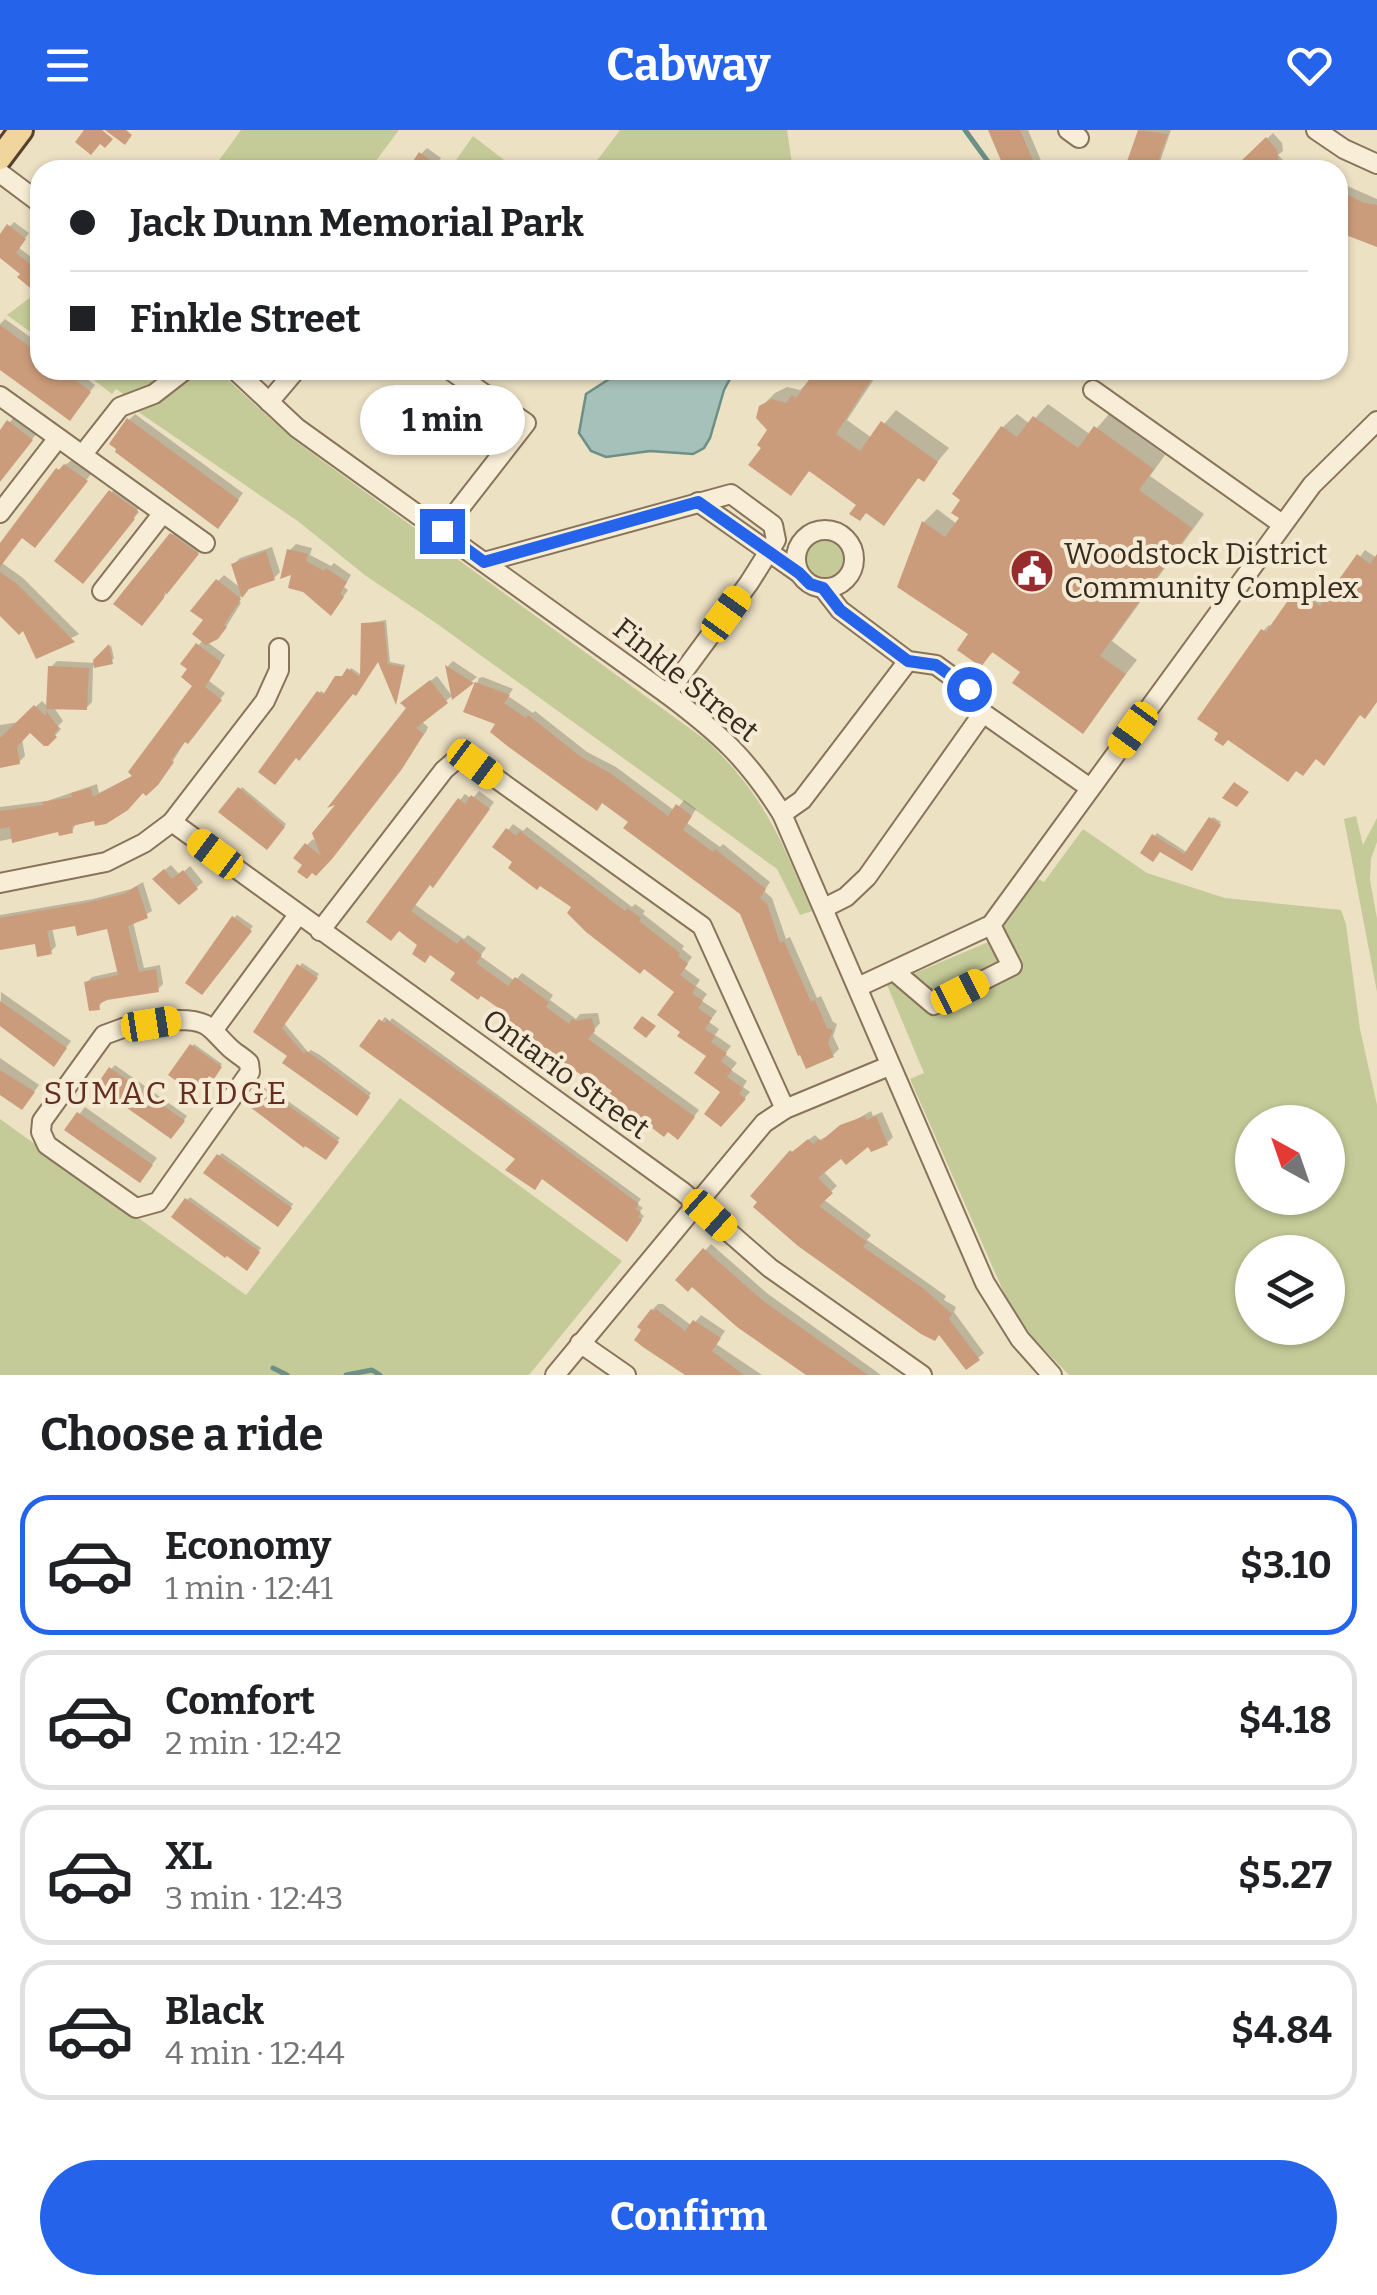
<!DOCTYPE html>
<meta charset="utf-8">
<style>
body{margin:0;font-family:Bitter,serif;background:#f6f6f6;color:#202124;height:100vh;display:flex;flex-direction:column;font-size:38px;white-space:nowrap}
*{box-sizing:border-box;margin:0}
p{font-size:32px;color:#757577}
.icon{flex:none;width:55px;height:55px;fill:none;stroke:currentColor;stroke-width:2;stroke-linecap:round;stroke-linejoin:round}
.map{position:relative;height:1245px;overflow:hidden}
.panel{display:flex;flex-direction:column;background:#fff;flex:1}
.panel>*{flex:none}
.top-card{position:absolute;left:30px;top:30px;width:1318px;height:220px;border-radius:30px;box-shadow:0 2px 8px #0004;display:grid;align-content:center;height:220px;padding:0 40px;background:#fff}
.needle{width:65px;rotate:320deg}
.controls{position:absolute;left:1235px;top:975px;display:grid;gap:20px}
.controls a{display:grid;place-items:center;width:110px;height:110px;border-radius:50%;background:#fff;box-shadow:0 2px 8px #0004;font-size:50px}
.end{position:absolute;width:45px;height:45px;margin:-22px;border:12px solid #2563eb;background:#fff;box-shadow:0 0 0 5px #fff}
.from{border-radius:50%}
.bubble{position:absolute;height:70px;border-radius:35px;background:#fff;box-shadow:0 2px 8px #0004;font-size:32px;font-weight:700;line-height:70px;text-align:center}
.car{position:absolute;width:30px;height:60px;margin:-30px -15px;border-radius:12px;box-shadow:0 0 8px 2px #0007;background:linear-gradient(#f5c518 24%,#345 0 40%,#f5c518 0 76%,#345 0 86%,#f5c518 0)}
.top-card b{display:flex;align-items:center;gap:35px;height:95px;font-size:38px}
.top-card b+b{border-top:2px solid #e0e0e0}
.top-card i{width:25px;height:25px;background:#202124}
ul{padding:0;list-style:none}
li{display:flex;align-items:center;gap:30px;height:140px;margin:0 20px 15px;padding:0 20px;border:5px solid #e0e0e0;border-radius:30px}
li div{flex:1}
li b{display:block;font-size:38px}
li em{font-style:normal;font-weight:700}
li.selected{border-color:#2563eb}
li>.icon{width:90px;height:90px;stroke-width:1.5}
h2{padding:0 40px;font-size:45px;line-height:120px}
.primary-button{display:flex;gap:20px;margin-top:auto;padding:20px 40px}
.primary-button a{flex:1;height:115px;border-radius:60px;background:#2563eb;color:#fff;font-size:40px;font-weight:700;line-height:115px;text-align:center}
header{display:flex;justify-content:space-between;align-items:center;height:130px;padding:0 40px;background:#2563eb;color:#fff;font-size:45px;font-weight:700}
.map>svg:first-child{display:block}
.green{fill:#c5cb98;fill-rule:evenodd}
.water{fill:#a6c1b9;stroke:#6d8f86;stroke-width:2.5}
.shadow{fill:#0003}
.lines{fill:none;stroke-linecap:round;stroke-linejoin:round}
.stream{stroke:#6d8f86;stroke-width:5}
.building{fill:#cb9c7b}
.minor-casing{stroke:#88735b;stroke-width:22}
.major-casing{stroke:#56412f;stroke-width:28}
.minor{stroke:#f8eed7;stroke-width:18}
.major{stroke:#f0d69d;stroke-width:22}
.route{stroke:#2563eb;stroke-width:12}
.labels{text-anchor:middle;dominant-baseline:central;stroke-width:8;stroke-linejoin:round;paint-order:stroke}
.poi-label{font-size:30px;fill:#382b1f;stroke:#f5ebd4;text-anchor:start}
.street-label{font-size:30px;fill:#382b1f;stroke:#f5ebd4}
.neighbourhood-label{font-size:32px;letter-spacing:2.5px;fill:#642d1f;stroke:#f5ebd4}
</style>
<header><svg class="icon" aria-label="menu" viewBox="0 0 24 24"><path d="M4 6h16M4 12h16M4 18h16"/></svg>Cabway<svg class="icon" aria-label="heart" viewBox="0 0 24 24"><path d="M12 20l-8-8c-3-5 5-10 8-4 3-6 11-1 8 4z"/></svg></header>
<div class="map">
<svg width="1377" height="1245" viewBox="0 0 1377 1245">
<rect width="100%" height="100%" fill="#ede1c4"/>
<!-- green -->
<g class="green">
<path d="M241 0H399L369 40H212Z"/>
<path d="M620 0H787L793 40H590Z"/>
<path d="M473 6 516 39 517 40H449Z"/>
<path d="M40 160V209L7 185Z"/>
<path d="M81 240H173L157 254 126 266 116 259 112 264Z"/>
<path d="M196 240H217L294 310 707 611C765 666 781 710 812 781L800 785 777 739 436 493 366 446 299 392 137 281 168 266Z"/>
<circle cx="825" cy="428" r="19"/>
<path d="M1356 686 1363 715 1377 688V712L1371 729 1370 750 1377 788V862L1344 689Z"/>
<path d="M1083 699 1147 743 1225 768 1341 780 1346 794 1360 899 1377 975V1245H1069L1032 1207 1008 1172 910 949 924 943 887 855 993 810 1038 749 1044 752ZM1252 992H1328V1068H1252ZM1252 1122H1328V1198H1252Z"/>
<path d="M400 968 622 1131 529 1245H0V989L246 1165Z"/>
</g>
<!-- water -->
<path class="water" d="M637 240H741L731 247 724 260 710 308 704 318 693 324 650 321 606 327 591 321 579 303 586 264 614 246Z"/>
<!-- shadow -->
<g class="shadow">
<path d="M991 0H1028L1045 40H1008Z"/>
<path d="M1141 0H1171L1157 40H1127Z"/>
<path d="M1273 3 1282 13 1283 21 1278 25 1283 30 1273 40H1243L1242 33Z"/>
<path d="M427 18 441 28 432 40H420L421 24Z"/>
<path d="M1338 52 1377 69V114L1338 99Z"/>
<path d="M14 92 29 103 18 117 40 134V150L23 143 0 125V108Z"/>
<path d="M5 189 40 214V240H75L95 255 75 282 0 236V194Z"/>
<path d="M820 240H880L847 290 872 308 896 280 949 318 923 349 920 346 883 393 811 339 790 363 765 317 770 300 761 277 775 263 787 257 800 260Z"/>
<path d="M1048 274 1091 305 1109 284 1165 325 1150 346 1204 384 1112 511 1137 530 1082 600 1024 542 994 521 981 534 972 504 900 456 924 392 937 379 957 394 962 387 963 370 955 364 1003 297 1017 284 1030 294Z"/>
<path d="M135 284 243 363 224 389 129 290Z"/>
<path d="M15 286 37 303 0 350V304Z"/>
<path d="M72 330 91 344 41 409 23 405 2 433 23 448 79 504 38 526 24 496 0 483V416L58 340Z"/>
<path d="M117 356 142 374 137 381 139 382 88 445 57 431Z"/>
<path d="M178 399 203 417 148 487 172 405Z"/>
<path d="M296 414 312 418 310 425 331 436 334 433 351 445 344 457 348 460 336 477 294 442 290 420Z"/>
<path d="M272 417 280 442 274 448 250 456 238 470 241 473 224 500 207 512 225 525 209 551 225 563 193 605 186 610 163 647 96 688 77 692 72 701 61 699 0 711V677L47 671 97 654 99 663 134 645 195 555 190 539 184 533 203 510 218 451 224 445 242 459 234 434 240 428Z"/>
<path d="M1365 420 1377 428V570L1263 501 1269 495 1273 497 1304 455 1327 471Z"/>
<path d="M386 490 390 532 405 535 397 570 379 527 301 626 319 563 321 561 326 564 337 547 346 545 351 538 363 546V494Z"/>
<path d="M111 515 114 529 93 536 92 572 86 578 53 576 63 591 58 596 61 599 47 614 30 600 22 609 25 626 19 632 0 636V595L19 592 42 571 49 578 51 537 57 531 96 533Z"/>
<path d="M453 531 477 547 454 566 448 536Z"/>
<path d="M437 546 452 566 421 591 428 597 426 602 321 737 307 715 313 709 319 714 409 577V567Z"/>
<path d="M483 547 513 559 508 566 533 583 535 581 587 622 616 637 675 681 684 670 696 679 687 693 720 717 723 714 770 752 764 761 772 768 786 809 790 807 817 868 821 866 833 892 837 894 833 906 839 919 833 925 742 782 631 691 499 593 467 581 479 548Z"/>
<path d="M242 657 286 694 267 717 221 682Z"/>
<path d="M479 661 494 672 439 748 431 752 414 774 464 809 468 805 486 818 480 826 515 851 522 843 553 865 550 870 576 889 580 884 598 883 600 893 592 902 699 980 683 1001 615 960 399 798 460 670 465 664 472 669Z"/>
<path d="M1213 687 1221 692 1193 736 1160 719 1143 722 1157 703 1188 723Z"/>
<path d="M513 694 523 701 527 697 632 777 635 774 645 781 643 784 684 816 682 819 692 827 684 838 700 850 696 856 707 864 702 871 717 881 709 892 719 899 715 905 731 916 725 924 737 933 731 940 747 951 743 957 750 962 727 988 724 962 678 861 515 731 508 700Z"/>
<path d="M171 735 180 745 190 736 203 752 179 772 161 743Z"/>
<path d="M143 752 152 781 133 792 144 838 160 835 163 854 158 859 104 868 99 877 87 852 92 847 119 841 109 796 77 793 52 798 56 816 50 822 37 811 0 817V785L93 769 131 759Z"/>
<path d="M237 785 253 796 205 859 234 788Z"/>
<path d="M302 833 319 844 284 893 308 922 311 920 320 925 371 963 360 980 256 901Z"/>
<path d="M1 862 71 911 59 927 0 895Z"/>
<path d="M385 887 390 891 392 888 641 1069 637 1074 643 1078 639 1082 644 1086 630 1105 362 916Z"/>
<path d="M194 914 222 934 213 946 171 944Z"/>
<path d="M0 928 39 955 27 971 0 962Z"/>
<path d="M115 935 187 986 175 1002 111 939Z"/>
<path d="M268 957 340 1008 325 1027 266 960Z"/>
<path d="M85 977 157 1028 145 1044 68 999Z"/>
<path d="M871 981 873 986 882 982 893 1007 887 1013H869L842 1025 823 1041 837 1056 823 1069 871 1105 867 1110 946 1166 944 1170 956 1177 954 1182 984 1223 978 1228 768 1087 792 1022 815 1005 820 1010Z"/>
<path d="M222 1023 293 1074 281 1091 219 1026Z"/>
<path d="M190 1067 261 1118 249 1135 187 1070Z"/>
<path d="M711 1114 768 1164 881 1245H811L692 1154 678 1150Z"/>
<path d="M658 1174H663L692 1196 701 1185 725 1201 716 1214 762 1245H688L652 1180Z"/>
</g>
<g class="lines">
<!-- stream -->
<g class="stream">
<path d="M965 0 994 40"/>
<path d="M273 1238 287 1245"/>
<path d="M346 1245 372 1240 380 1245"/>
</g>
</g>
<!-- building -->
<g class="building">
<path d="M84 0H102L113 9 105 18 100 14 91 25 75 12Z"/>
<path d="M105 0H126L132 5 125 15Z"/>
<path d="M988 0H1020L1037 40H1005Z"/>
<path d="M1138 0 1168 4 1155 40H1124Z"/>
<path d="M1266 7 1277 20 1278 29 1274 33 1280 40H1242L1240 32Z"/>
<path d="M419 22 444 40H407Z"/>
<path d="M1338 60 1364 73 1377 75V117L1338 102Z"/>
<path d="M7 94 26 109 16 123 40 142V153L34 161 17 147 20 144 0 128V104Z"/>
<path d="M0 195 40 224V240H62L91 262 70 291 0 240Z"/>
<path d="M816 240H877L836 304 860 321 881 291 938 332 924 352 918 348 884 396 866 383 860 391 849 384 856 375 809 341 791 366 748 335 761 318 757 315 767 300 756 288 759 276 772 269 786 273 792 265 796 268Z"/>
<path d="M1033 286 1078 318 1094 296 1154 339 1139 360 1192 398 1100 526 1126 544 1083 604 1012 553 1020 542 992 522 981 537 957 520 968 504 897 457 922 391 945 407 959 388 951 383 960 370 952 364 1001 296 1017 307Z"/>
<path d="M127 288 239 370 218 399 115 322 116 319 109 314Z"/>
<path d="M7 290 33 310 0 352V300Z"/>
<path d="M64 334 88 351 35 418 22 408 0 437V413L56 338 59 340Z"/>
<path d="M109 360 138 381 133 388 135 389 83 454 54 431Z"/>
<path d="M170 403 199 424 167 464 164 461V468L142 496 113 474Z"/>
<path d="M287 419 308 424 306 431 324 441 326 438 347 452 340 464 344 467 331 486 303 462 288 458 291 445 280 449Z"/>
<path d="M266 421 275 450 249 459 242 468 231 434Z"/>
<path d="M1357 424 1370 434 1377 424V572L1365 589 1360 585 1324 636 1316 629 1303 646 1296 641 1288 652 1228 610 1223 616 1214 610 1218 603 1197 589 1261 499 1266 502 1296 459 1320 476Z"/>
<path d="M0 442 17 454 75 512 36 529 23 501 19 505 0 486Z"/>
<path d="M216 449 241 469 224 495 227 497 218 509 206 515 192 504 203 490 190 481Z"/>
<path d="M384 492 388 534 404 537 396 575 378 532 356 566 353 564 299 631 296 628 275 655 258 642 317 561 323 565 335 546H342L347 538 360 547 361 493Z"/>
<path d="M196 513 221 532 205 557 222 570 188 614 185 612 171 630 174 632 158 655 146 666 143 663 128 680 106 694 95 696 94 691 72 696 73 703 59 706 58 702 12 713 10 697 0 699V681L43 675 42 672 72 667 71 663 91 658 93 667 132 646 128 642 192 556 181 547 187 539 180 534Z"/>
<path d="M109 514 113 534 94 538 93 530Z"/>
<path d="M445 535 474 553 452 570Z"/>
<path d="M48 536 89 538 87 580 46 579Z"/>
<path d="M430 550 448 573 416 598 424 604 402 639 332 729 316 746 312 743 307 749 297 742 302 735 293 728 305 713 321 726 312 703 335 675 327 678 406 578 400 573Z"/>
<path d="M475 552 510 565 504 573 526 588 528 585 581 627 610 643 668 686 676 674 692 686 683 700 713 722 715 719 766 759 760 768 767 774 780 813 784 811 811 872 815 870 827 898 833 900 828 913 834 927 806 939 800 925 798 926 740 784 623 698 628 692 602 673 597 681 506 615 490 602 495 594 463 582Z"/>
<path d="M34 575 46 586V581L59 598 54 604 57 607 48 616H44L30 603 17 617 20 634 0 638V608Z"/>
<path d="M1234 652 1249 662 1237 677 1222 668Z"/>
<path d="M238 657 285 697 267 720 218 682Z"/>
<path d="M471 665 490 679 433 758 430 755 411 781 457 814 461 809 482 825 476 833 508 856 515 847 549 872 546 877 569 894 572 889 576 891 592 888 595 901 588 909 695 987 678 1010 668 1002 664 1007 608 965 612 961 587 944 584 947 504 888 507 884 481 866 478 870 450 850 455 843 430 825 425 833 412 824 417 815 399 801 391 811 366 792 458 668 465 674Z"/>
<path d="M1209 687 1221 695 1192 741 1160 722 1153 732 1140 723 1152 704 1184 724Z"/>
<path d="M506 698 516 706 520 701 625 781 627 778 641 788 639 791 680 823 678 826 688 834 680 845 696 857 692 863 703 871 698 878 712 888 705 899 715 906 711 912 727 923 721 931 732 940 727 947 743 958 739 964 746 969 721 997 704 984 720 962 694 943 706 926 677 906 680 902 657 885 674 862 644 839 640 844 586 802 567 783 571 777 540 756 537 760 508 738 512 732 492 717Z"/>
<path d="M164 739 172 749 183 740 198 759 179 775 152 749Z"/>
<path d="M137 756 148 788 128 796 139 842 156 839 159 862 107 870 99 874 100 880 89 881 84 852 118 845 107 799 77 806 75 796 47 801 52 824 37 827 35 814 0 820V788L85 773 124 764Z"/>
<path d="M232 786 252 801 202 865 185 853Z"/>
<path d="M297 834 318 848 282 898 304 924 306 921 317 928 370 967 357 986 282 933 287 926 253 902Z"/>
<path d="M0 871 67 918 54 937 0 896Z"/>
<path d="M642 886 656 896 646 908 633 898Z"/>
<path d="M379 889 384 893 387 890 504 973 639 1074 635 1079 641 1082 638 1087 642 1090 627 1112 542 1049 535 1060 505 1040 515 1029 359 916Z"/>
<path d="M190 914 222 937 214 949 209 946 202 956 196 952 189 960 168 945Z"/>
<path d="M109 937 185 991 171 1009 96 956Z"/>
<path d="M0 940 35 962 22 980 0 965Z"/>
<path d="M264 958 339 1012 326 1030 305 1016 304 1018 250 977Z"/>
<path d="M77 982 153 1035 140 1053 64 1000Z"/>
<path d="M865 986 867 990 876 986 888 1015 871 1022 868 1017 846 1035 841 1029 818 1048 833 1063 819 1076 867 1112 863 1117 924 1159 952 1184 949 1189 980 1230 966 1240 939 1205 935 1211 921 1204 798 1116 753 1077 757 1072 750 1066 790 1020 792 1022 808 1009 813 1014 819 1009 821 1011 840 995Z"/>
<path d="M217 1024 292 1078 278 1097 203 1043Z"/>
<path d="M185 1068 260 1122 247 1141 227 1126 225 1128 171 1087Z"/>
<path d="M703 1118 762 1170 868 1245H806L737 1197 692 1157 688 1162 675 1150Z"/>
<path d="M651 1179 654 1181 656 1179 685 1201 693 1190 721 1208 712 1221 744 1245H685L643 1217 634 1210 641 1200 637 1197Z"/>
</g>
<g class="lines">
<defs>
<g id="minor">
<path d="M1068 0 1079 8"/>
<path d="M1316 0 1344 19 1377 34"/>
<path d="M0 43 40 73"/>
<path d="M235 240 297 298 667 564C719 603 747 628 782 684L985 1153 1020 1209 1052 1245"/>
<path d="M1093 260 1282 394"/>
<path d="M0 266 163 383 102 461"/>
<path d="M269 272 296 240"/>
<path d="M83 324 120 277 154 264 185 240"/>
<path d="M698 372 799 443"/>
<path d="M0 383 58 308"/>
<path d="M163 383 205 413"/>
<circle cx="825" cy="429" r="29"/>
<path d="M442 401 526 293 450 240"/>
<path d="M484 432 731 364 773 395 776 410 749 453 667 564"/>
<path d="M823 458 840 480 908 531 936 535 969 559 983 583 1090 658"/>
<path d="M782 684 802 670 908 531"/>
<path d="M172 692 683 1062 770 1138 922 1245"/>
<path d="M0 753 106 732 144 713 172 692 265 571 279 540V518"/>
<path d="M824 778 846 767 867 747 983 583"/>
<path d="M320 801 444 640 458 628 469 629 702 796 785 979"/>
<path d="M894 841 934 875 1012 836 991 795"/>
<path d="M858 857 991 795 1312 355 1377 291"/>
<path d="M179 890C210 890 210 899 229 917 235 923 243 927 249 933L250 942 158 1072 136 1078 47 1015 41 1002 42 991 104 905 123 898Z"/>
<path d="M215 898 298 785"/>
<path d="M580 1213 626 1245"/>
<path d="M555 1245 764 993 785 979 889 936"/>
</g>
<path id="major" d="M0 28 21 0"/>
</defs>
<!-- minor casing -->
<use href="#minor" class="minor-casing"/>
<!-- major casing -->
<use href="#major" class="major-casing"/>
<!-- minor -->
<use href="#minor" class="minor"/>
<!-- major -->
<use href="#major" class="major"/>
</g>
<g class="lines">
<!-- route -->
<path class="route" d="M442 401 484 432 698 372 799 443 810 454 823 458 840 480 908 531 936 535 969 559"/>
</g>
<!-- icons -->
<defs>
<symbol id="civic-disc" viewBox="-11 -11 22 22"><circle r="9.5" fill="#962c2d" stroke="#f5ebd4"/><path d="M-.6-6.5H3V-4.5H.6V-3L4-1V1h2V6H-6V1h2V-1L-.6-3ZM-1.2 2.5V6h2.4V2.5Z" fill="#fff"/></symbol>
</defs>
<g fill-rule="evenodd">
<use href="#civic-disc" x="1007" y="416" width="50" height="50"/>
</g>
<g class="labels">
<!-- poi labels -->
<g class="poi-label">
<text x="1064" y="424">Woodstock District<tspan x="1064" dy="34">Community Complex</tspan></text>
</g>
<!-- street labels -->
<g class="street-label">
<text transform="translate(686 550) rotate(39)">Finkle Street</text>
<text transform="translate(566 944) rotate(36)">Ontario Street</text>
</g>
<!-- neighbourhood labels -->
<g class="neighbourhood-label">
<text x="166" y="963">SUMAC RIDGE</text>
</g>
</g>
</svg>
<div class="controls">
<a><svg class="needle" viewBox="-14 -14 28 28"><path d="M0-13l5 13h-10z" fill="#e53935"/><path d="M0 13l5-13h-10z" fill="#757577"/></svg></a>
<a><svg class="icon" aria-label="layers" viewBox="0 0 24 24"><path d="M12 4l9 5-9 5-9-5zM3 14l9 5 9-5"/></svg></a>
</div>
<i class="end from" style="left:969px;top:559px"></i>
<i class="end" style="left:442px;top:401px"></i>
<div class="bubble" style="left:360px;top:255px;width:165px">1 min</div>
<i class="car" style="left:726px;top:484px;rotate:36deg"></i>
<i class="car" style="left:1133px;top:600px;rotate:216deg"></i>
<i class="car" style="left:475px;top:634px;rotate:127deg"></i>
<i class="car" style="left:215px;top:724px;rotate:307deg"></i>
<i class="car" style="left:960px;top:862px;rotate:63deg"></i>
<i class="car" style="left:151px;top:894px;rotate:81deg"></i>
<i class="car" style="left:710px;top:1085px;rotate:132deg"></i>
<div class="top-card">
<b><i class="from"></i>Jack Dunn Memorial Park</b>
<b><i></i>Finkle Street</b>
</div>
</div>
<section class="panel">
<h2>Choose a ride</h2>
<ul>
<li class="selected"><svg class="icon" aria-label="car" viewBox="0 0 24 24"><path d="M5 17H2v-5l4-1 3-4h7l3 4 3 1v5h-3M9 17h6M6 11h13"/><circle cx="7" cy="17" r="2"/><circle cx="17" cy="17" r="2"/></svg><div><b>Economy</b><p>1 min · 12:41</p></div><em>$3.10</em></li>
<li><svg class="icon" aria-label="car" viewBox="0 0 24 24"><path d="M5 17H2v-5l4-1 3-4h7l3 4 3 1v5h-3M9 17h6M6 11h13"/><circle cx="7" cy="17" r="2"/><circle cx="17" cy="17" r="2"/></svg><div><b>Comfort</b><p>2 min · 12:42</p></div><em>$4.18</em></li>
<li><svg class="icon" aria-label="car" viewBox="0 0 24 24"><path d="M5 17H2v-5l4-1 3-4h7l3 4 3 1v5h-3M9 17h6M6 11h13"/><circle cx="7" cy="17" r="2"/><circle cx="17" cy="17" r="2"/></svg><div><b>XL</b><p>3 min · 12:43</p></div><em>$5.27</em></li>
<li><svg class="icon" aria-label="car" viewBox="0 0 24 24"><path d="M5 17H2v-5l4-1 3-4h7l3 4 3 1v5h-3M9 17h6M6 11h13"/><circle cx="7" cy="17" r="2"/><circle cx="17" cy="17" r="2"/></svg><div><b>Black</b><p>4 min · 12:44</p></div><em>$4.84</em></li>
</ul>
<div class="primary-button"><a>Confirm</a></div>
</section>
